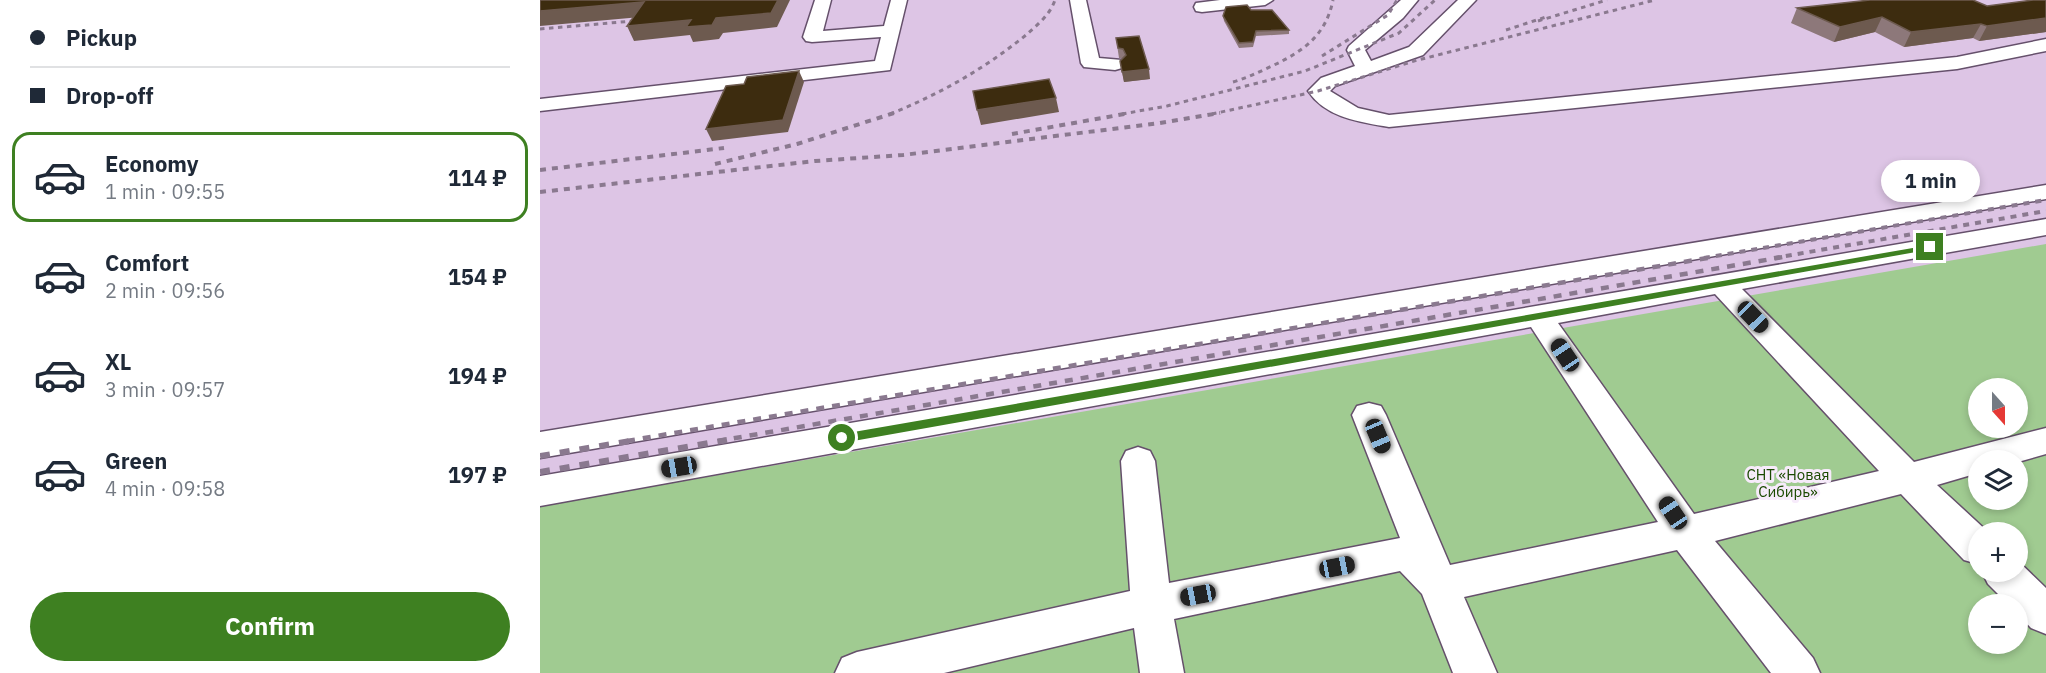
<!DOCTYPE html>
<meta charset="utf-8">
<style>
body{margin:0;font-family:"IBM Plex Sans",sans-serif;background:#f2f2f3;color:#1f2937;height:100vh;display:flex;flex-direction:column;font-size:22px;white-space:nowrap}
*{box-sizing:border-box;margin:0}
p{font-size:20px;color:#747a83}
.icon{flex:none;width:33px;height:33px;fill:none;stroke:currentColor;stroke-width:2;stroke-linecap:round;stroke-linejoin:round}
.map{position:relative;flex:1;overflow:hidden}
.details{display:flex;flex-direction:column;background:#fff;width:540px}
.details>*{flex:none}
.banner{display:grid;align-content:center;height:132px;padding:0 30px;background:#fff}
.needle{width:39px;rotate:159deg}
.controls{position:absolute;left:1428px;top:378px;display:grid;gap:12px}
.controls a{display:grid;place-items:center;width:60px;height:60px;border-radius:50%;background:#fff;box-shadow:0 3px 9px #0003;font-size:30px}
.end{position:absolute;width:27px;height:27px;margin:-14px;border:8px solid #3e8021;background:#fff;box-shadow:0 0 0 3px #fff}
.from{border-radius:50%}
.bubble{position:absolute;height:42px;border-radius:21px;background:#fff;box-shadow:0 3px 9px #0003;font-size:20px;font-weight:800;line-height:42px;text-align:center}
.car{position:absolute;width:18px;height:36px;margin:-18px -9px;border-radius:8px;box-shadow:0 0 4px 2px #0007;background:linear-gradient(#222 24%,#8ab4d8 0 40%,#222 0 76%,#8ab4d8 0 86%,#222 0)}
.banner b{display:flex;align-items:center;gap:21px;height:57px;font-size:22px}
.banner b+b{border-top:2px solid #e0e1e3}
.banner i{width:15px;height:15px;background:#1f2937}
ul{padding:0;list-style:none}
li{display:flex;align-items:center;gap:18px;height:90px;margin:0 12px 9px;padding:0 18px;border:3px solid transparent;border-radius:18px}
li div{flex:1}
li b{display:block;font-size:22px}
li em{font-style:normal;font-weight:800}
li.selected{border-color:#3e8021}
li>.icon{width:54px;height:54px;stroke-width:1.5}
.primary-button{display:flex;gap:12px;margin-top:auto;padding:12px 30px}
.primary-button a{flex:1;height:69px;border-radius:36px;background:#3e8021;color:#fff;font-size:24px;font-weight:800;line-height:69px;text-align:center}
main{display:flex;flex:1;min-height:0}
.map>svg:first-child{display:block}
.green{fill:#a0cb91;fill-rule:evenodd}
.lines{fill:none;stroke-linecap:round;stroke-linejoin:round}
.minor-casing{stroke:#65506b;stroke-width:3}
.minor{fill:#fff;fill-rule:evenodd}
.rail-far3{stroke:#8a798f;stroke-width:3;stroke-dasharray:4.5 4.5;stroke-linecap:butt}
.rail-far2{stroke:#8a798f;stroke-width:4;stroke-dasharray:6 6;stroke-linecap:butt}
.rail-far1{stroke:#8a798f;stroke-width:4.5;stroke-dasharray:8 8;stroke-linecap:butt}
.rail{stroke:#8a798f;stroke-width:6;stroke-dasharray:10 10;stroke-linecap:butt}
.wall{fill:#8d787a}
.shaded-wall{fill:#6d5a4f}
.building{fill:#3d2c0f;stroke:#6d5a4f;stroke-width:1.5}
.route{fill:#3e8021}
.labels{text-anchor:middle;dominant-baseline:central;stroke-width:6;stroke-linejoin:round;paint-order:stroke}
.park-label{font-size:15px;fill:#1a4900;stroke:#f7ebfb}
</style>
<main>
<section class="details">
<div class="banner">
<b><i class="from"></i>Pickup</b>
<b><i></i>Drop-off</b>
</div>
<ul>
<li class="selected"><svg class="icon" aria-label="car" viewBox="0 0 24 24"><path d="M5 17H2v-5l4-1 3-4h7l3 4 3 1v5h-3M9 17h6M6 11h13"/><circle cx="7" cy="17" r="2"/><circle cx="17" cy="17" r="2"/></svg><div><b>Economy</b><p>1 min · 09:55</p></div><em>114 ₽</em></li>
<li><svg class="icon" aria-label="car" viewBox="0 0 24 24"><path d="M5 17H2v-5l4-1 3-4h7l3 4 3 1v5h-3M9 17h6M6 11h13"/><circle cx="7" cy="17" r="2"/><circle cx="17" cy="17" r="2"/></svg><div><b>Comfort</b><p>2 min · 09:56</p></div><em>154 ₽</em></li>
<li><svg class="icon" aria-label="car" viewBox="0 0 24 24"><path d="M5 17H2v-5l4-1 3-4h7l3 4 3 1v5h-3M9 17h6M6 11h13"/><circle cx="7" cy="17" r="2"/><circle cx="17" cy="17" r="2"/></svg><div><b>XL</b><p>3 min · 09:57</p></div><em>194 ₽</em></li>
<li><svg class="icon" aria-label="car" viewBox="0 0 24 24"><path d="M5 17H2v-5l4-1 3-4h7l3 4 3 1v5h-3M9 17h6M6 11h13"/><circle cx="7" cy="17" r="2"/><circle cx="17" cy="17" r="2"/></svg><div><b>Green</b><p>4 min · 09:58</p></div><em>197 ₽</em></li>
</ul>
<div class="primary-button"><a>Confirm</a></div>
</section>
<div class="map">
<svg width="1506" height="673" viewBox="0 0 1506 673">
<rect width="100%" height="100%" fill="#ddc5e5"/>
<!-- green -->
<path class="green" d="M1506 244V673H0V506ZM1438 388H1478V428H1438ZM1438 460H1478V500H1438ZM1438 532H1478V572H1438ZM1438 604H1478V644H1438Z"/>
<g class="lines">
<defs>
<g id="minor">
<path d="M275 0H291L283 31 344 26 351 0H367L350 70 0 111V99L335 61 341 37 272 42 266 41 263 37Z"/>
<path d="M530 0H546L559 58 582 60 585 64 582 68 575 70 544 67 541 63Z"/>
<path d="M680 0H733L725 5 662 12 656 11 654 7 656 3Z"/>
<path d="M861 0H878L863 18 825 50 831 61 869 47 918 0H936L883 55 795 86 790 91 818 108 849 115 1417 57 1506 39V51L1417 69 849 127C820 122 786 118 768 91L781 78 815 66 807 50 809 46Z"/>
<path d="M1506 185V199L0 458V432Z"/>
<path d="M1506 219V235L1202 289 1374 462 1506 428V454L1478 462 1438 460V473L1397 485 1448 532H1438V564L1424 560 1361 494 1175 541 1273 658 1280 673H1231L1137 550 924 597 957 673H913L882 594 860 571 634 619 644 673H600L594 628 404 673H295L302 658 317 652 590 591 581 461 586 451 598 447 610 451 615 461 629 583 860 538 812 415 817 406 829 403 841 406 846 415 910 565 1118 522 991 327 0 506V476ZM1175 294 1339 471 1154 514 1018 323Z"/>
<path d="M1478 561 1506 588V634L1491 628 1478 614V604H1468L1448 584 1442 572H1478Z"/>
</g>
</defs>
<!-- minor casing -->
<use href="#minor" class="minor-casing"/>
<!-- minor -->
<use href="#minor" class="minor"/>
<!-- rail-far3 -->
<g class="rail-far3">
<path d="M998 21 1067 0"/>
<path d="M0 29 105 20"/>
<path d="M966 30 1006 17"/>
<path d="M782 56 848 15 857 0"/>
<path d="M693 82C707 78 719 72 732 66 764 51 786 35 793 0"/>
<path d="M350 114C400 94 444 69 486 35 497 25 510 15 515 0"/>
<path d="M582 114 627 106 765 71 859 33 895 0"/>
<path d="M672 114 778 91 874 61 1115 0"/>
</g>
<!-- rail-far2 -->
<g class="rail-far2">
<path d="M472 134 590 113"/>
<path d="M175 164 257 144 354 113"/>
<path d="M0 170 184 148"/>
<path d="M0 192 275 161 363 155 620 123 680 113"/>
<path d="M1164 258 1506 200"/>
<path d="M1234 258 1506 211"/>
</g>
<!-- rail-far1 -->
<g class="rail-far1">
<path d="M87 441 1173 257"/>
<path d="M178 441 1243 257"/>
</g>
<!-- rail -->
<g class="rail">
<path d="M0 456 96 440"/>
<path d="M0 472 187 440"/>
</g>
</g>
<!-- wall -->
<g class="wall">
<path d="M1506 0V32L1439 41 1433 38 1364 47 1335 32 1294 42 1251 23 1257 8 1447 6Z"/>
<path d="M711 10 749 30V34L716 36 713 47 699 48 684 21 683 16Z"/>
<path d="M576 38 610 79 584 82 580 61 582 58H579Z"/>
</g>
<!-- shaded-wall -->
<g class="shaded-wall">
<path d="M238 0H250L237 27 183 33 179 39 153 42 150 35 94 41 87 26 151 20 176 18Z"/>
<path d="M104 2 112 16 0 26V11Z"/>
<path d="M1342 17 1335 32 1294 42 1300 27Z"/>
<path d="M1506 18V32L1439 41 1447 26Z"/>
<path d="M1441 24 1433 38 1364 47 1371 32Z"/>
<path d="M609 69 610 79 584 82 582 72Z"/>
<path d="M259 71 264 82 248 132 172 141 166 129Z"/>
<path d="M516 98 519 112 441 125 437 110Z"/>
</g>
<!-- building -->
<g class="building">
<path d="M0 0H238L231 13 176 18 172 25 146 27 151 20 87 26 104 2 0 11Z"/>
<path d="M1330 0H1433L1447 6 1493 0H1506V18L1447 26 1441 24 1371 32 1342 17 1300 27 1257 8Z"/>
<path d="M707 5 711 10H732L749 30 716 31 713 42 699 43 683 16 686 7Z"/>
<path d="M599 36 609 69 582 72 580 61 586 55 583 49 578 48 576 38Z"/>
<path d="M259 71 243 120 166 129 186 86 204 84 207 77Z"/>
<path d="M509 79 516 98 437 110 433 91Z"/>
</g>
<!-- route -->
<path class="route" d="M1390 245 1394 247 1393 249 302 443 296 438 302 434Z"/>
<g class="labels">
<!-- park labels -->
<g class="park-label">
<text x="1248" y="474">СНТ «Новая<tspan x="1248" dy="17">Сибирь»</tspan></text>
</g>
</g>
</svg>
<div class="controls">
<a><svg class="needle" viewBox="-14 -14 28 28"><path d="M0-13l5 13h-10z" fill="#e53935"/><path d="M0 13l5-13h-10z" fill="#747a83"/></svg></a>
<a><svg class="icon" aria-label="layers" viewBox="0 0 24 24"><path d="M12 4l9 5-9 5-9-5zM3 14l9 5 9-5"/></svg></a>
<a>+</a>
<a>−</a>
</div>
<i class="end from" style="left:302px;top:438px"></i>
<i class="end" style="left:1390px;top:247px"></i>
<div class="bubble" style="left:1341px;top:160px;width:99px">1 min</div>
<i class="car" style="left:1213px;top:317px;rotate:136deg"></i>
<i class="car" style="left:1025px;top:355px;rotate:326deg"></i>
<i class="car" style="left:838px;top:436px;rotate:157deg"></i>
<i class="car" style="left:139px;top:467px;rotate:260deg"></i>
<i class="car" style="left:1133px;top:513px;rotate:326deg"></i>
<i class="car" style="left:797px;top:567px;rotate:79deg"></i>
<i class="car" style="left:658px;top:595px;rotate:259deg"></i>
</div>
</main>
